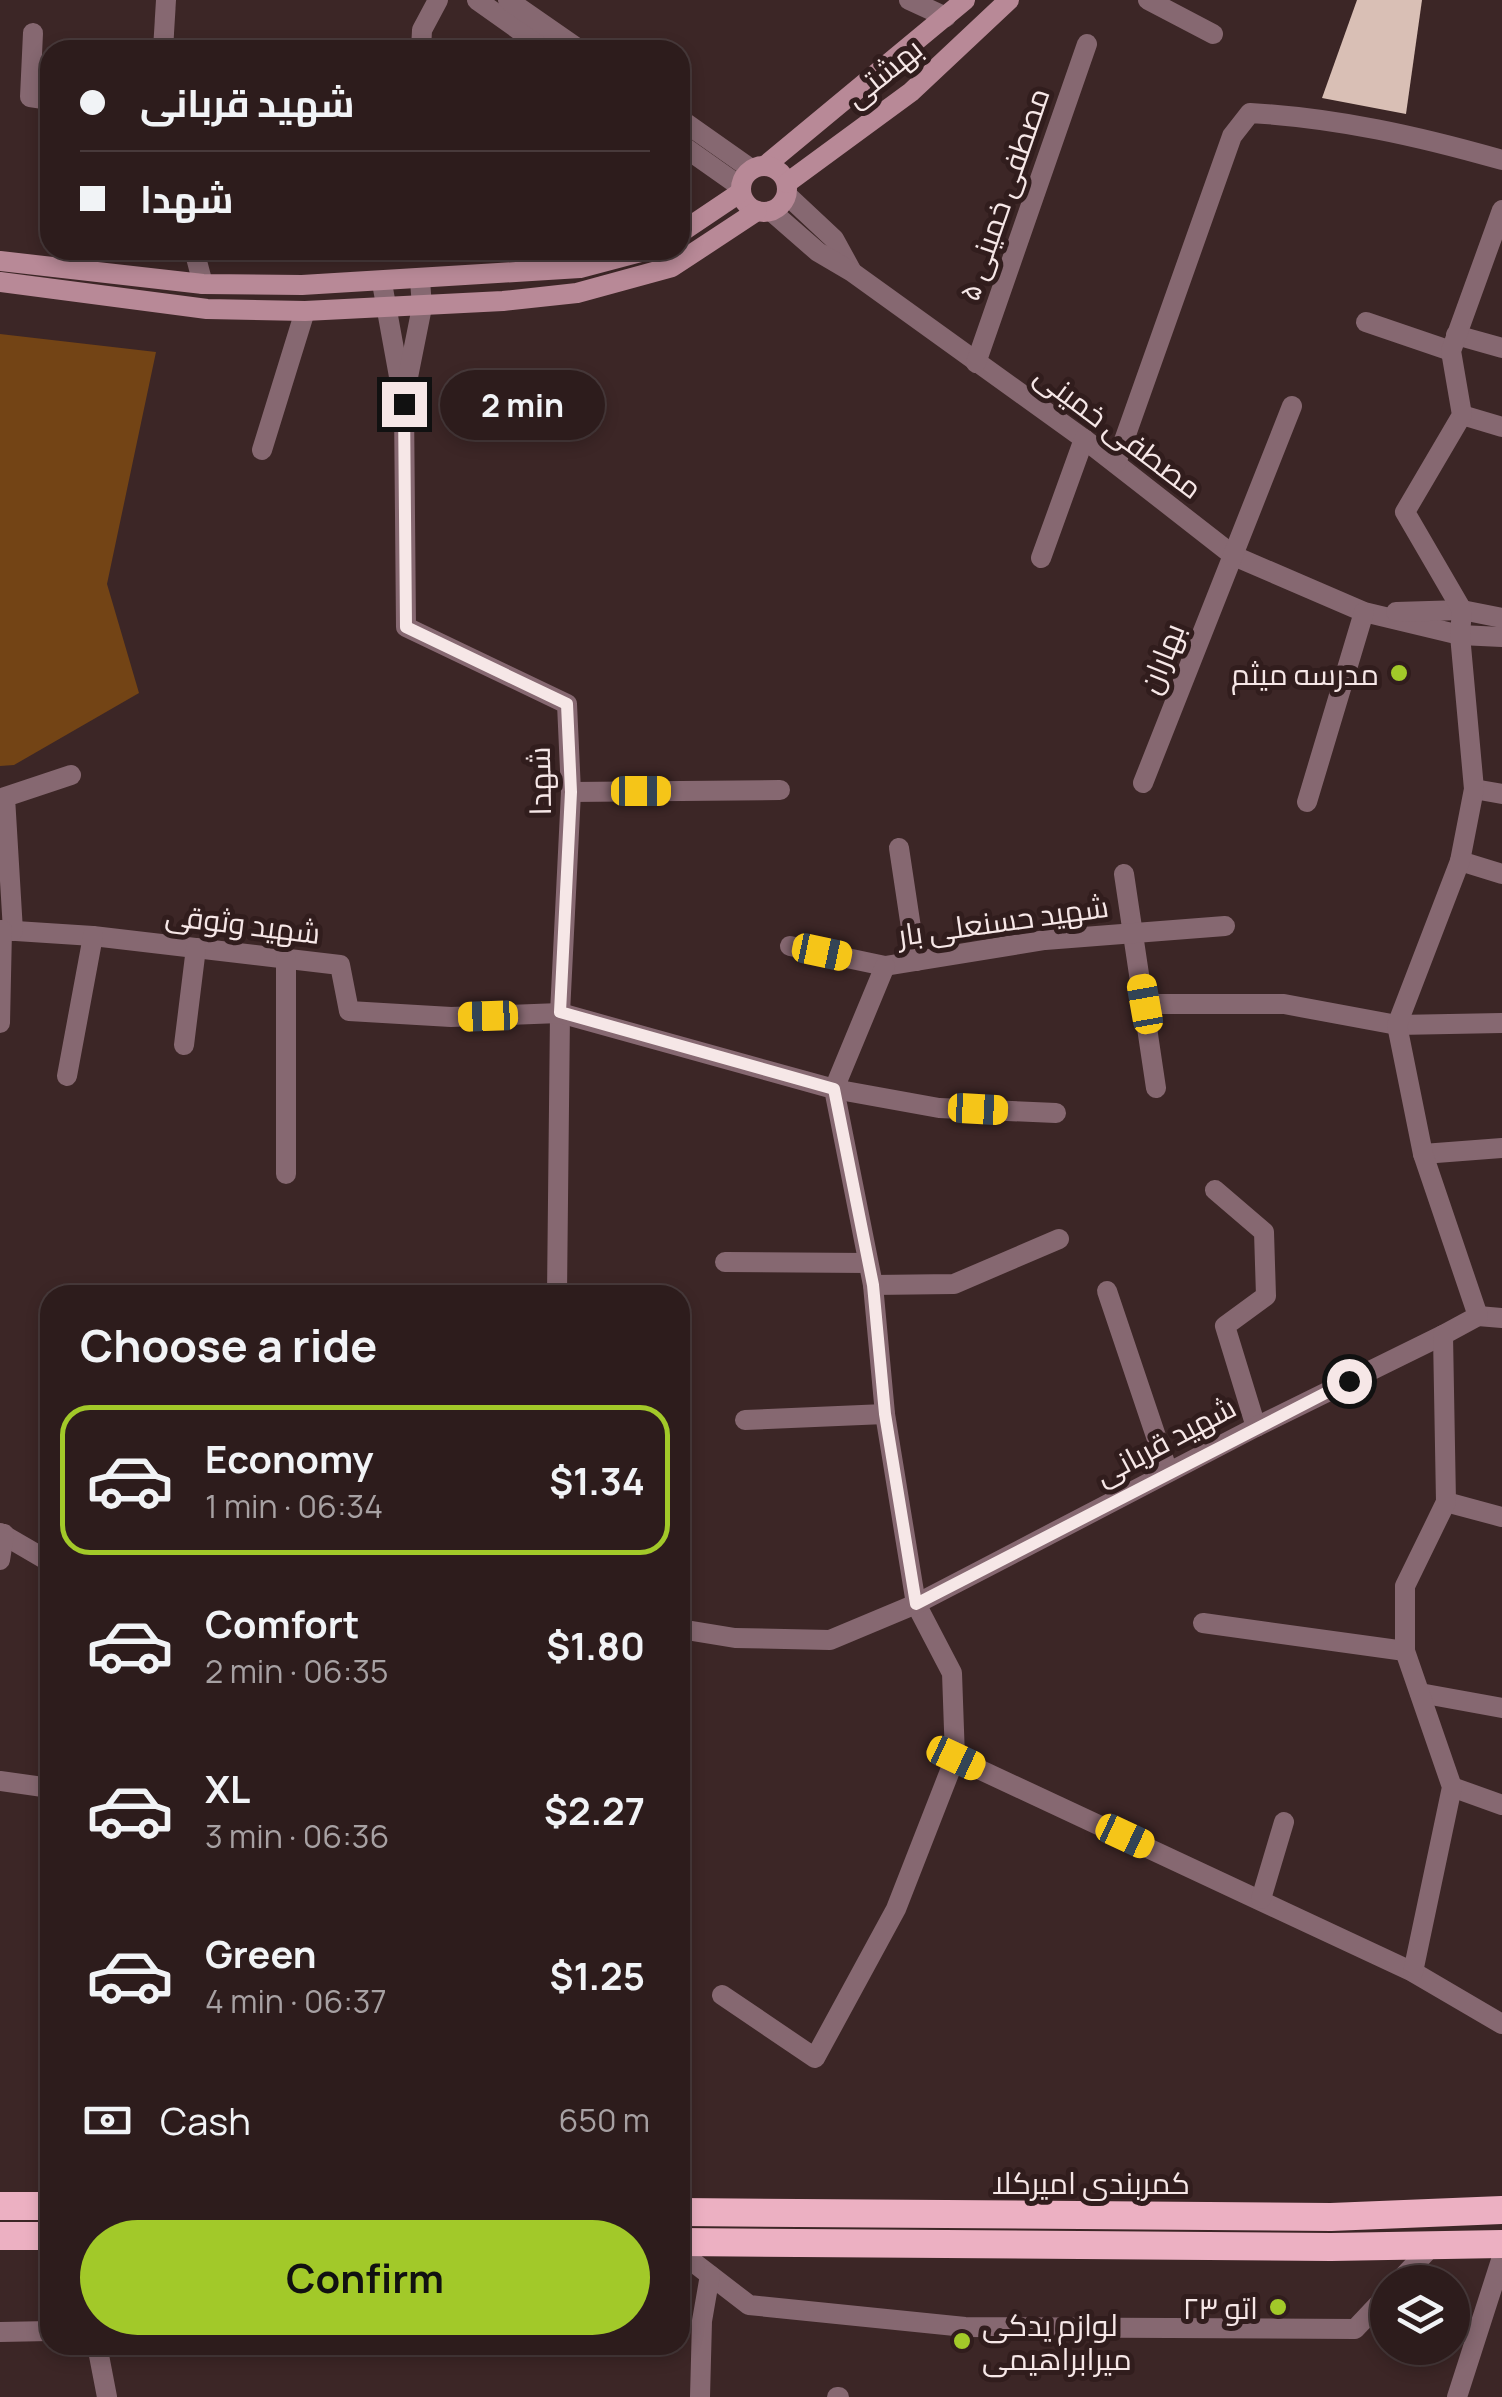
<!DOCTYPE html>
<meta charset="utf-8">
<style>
body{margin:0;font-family:Manrope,Cairo,sans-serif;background:#392929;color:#f1f3f6;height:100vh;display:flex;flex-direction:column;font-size:38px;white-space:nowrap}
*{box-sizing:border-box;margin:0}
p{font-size:32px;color:#a7a1a3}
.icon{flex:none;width:55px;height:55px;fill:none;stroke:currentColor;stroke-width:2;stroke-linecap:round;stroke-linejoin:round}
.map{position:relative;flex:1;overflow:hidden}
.drawer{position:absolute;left:40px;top:1285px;width:650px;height:1070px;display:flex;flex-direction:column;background:#2d1c1c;border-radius:30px;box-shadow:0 5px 15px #0003,0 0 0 2px #483a3b}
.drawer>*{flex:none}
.banner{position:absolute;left:40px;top:40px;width:650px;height:220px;border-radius:30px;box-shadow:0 5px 15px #0003,0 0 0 2px #483a3b;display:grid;align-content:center;height:220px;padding:0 40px;background:#2d1c1c}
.fabs{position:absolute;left:1370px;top:2265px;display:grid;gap:20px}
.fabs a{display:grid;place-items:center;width:100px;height:100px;border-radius:50%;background:#2d1c1c;box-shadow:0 5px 15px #0003,0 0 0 2px #483a3b;font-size:50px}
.end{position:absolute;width:45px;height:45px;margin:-22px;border:12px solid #f6e7e7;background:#111;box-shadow:0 0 0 5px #111}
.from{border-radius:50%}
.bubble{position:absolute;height:70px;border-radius:35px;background:#2d1c1c;box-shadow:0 5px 15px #0003,0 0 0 2px #483a3b;font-size:32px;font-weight:700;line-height:70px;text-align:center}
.car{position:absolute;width:30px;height:60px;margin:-30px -15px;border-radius:12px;box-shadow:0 0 8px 2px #0007;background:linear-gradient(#f5c518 24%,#345 0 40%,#f5c518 0 76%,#345 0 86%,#f5c518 0)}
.banner b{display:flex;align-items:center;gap:35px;height:95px;font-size:38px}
.banner b+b{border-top:2px solid #483a3b}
.banner i{width:25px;height:25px;background:#f1f3f6}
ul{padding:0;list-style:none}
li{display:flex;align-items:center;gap:30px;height:150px;margin:0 20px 15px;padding:0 20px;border:5px solid transparent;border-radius:30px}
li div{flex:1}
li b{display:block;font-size:38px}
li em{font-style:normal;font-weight:700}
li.current{border-color:#a2c929}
li>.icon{width:90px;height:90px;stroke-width:1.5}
h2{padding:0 40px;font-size:45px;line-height:120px}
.pay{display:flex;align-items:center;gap:25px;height:110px;padding:0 40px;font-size:38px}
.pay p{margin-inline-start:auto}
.primary-button{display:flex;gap:20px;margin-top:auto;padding:20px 40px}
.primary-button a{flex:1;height:115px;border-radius:60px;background:#a2c929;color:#111;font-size:40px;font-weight:700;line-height:115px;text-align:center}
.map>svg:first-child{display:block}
.green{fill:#734415}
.building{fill:#d9bfb5}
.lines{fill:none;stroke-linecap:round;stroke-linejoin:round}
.minor{stroke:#866871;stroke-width:20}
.tertiary{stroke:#866871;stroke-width:20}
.secondary{stroke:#b88997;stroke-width:20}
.trunk{stroke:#ecb0c2;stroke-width:28}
.route{stroke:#f6e7e7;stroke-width:12}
.poi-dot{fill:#a2c929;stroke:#311d1d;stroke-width:4}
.labels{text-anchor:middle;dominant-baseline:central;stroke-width:10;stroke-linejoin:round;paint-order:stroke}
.street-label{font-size:30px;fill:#f6e7e7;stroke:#311d1d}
.poi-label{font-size:30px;fill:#f6e7e7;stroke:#311d1d;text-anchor:end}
</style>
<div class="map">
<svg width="1502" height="2397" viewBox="0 0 1502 2397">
<rect width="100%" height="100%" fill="#3c2626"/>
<!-- green -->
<path class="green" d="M0 334 156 352 107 584 139 693 14 765 0 766Z"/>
<!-- building -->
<path class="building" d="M1357 0H1422L1406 114 1322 98Z"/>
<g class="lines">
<!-- minor -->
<g class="minor">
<path d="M909 0 946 17"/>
<path d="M1148 0 1213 34"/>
<path d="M33 33 30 97 50 100"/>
<path d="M163 50 166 0"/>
<path d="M421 50 422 30 438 0"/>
<path d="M787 195 834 239 851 270"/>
<path d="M771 211 818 252 852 272 1084 439 1234 556 1364 612 1460 635 1502 637"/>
<path d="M194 250 203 284"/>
<path d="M382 283 404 404 406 627 567 704 571 792 560 1013 557 1295"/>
<path d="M1366 322 1451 351"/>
<path d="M1456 335 1502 348"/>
<path d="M976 363 1087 44"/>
<path d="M406 387 422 307 420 280"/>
<path d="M1462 415 1502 427"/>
<path d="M262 450 305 311"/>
<path d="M1116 463 1232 136 1250 113C1337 118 1418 136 1502 160"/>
<path d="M1041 558 1084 439"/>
<path d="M1396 612 1462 610 1502 618"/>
<path d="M1143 783 1292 406"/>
<path d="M1474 789 1502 794"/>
<path d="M571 792 780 790"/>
<path d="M1307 802 1364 612"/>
<path d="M899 848 916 961"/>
<path d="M1460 861 1502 874"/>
<path d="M1124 874 1156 1088"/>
<path d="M0 930 93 936 340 965 349 1011 451 1017 560 1013 834 1089 873 1285 885 1414 916 1604 952 1673 955 1758 1413 1972 1502 2024"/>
<path d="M13 931 5 797 71 775"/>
<path d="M790 946 885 966 1045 940 1225 926"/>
<path d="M286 959V1174"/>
<path d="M885 966 834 1089 939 1108 1056 1113"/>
<path d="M1145 1004H1284L1397 1025 1502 1023"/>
<path d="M0 1023 2 930"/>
<path d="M184 1045 196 948"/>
<path d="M67 1076 93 936"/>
<path d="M1423 1154 1502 1148"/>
<path d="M1215 1190 1264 1232 1266 1296 1225 1326 1256 1427"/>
<path d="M725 1262 867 1263"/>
<path d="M873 1285 954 1284 1059 1239"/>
<path d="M1107 1291 1168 1472"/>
<path d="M1478 1316 1502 1318"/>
<path d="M745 1420 885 1414"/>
<path d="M1446 1502 1502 1517"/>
<path d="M0 1533 50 1562"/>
<path d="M0 1560 4 1534"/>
<path d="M1203 1623 1405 1651"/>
<path d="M680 1629 735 1638 830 1640 916 1604 1256 1427 1443 1335"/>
<path d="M1420 1693 1502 1708"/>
<path d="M0 1781 50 1788"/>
<path d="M1452 1787 1502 1805"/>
<path d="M1261 1899 1284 1822"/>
<path d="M1413 1972 1452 1787 1405 1651V1586L1446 1502 1443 1335 1478 1316 1423 1154 1397 1025 1460 861 1474 789 1460 635 1462 610 1405 512 1462 415 1451 351 1502 210"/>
<path d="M722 1995 815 2058 896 1909 955 1758"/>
<path d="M680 2252 749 2305 965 2327 1355 2329 1388 2294"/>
<path d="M1398 2282 1431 2247"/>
<path d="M0 2332 50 2331"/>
<path d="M97 2345 107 2397"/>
<path d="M700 2397 702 2321 710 2275"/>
<path d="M837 2397H839"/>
<path d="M1457 2397 1502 2257"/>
</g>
<!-- tertiary -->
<g class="tertiary">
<path d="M477 0 547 50"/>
<path d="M508 0 580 50"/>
<path d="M680 119 751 169"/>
<path d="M680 144 741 187"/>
</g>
<!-- secondary -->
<g class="secondary">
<path d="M766 165 965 0"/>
<circle cx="764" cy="189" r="23"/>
<path d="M787 183 911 92 1009 0"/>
<path d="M680 233 741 192"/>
<path d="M0 261 203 284 302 285 580 268 648 250"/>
<path d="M0 282 207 309 305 311 503 301 577 293 672 267 757 211"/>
</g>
<!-- trunk -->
<g class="trunk">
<path d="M0 2206H50"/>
<path d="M680 2212 1331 2217 1502 2210"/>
<path d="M0 2236H50"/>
<path d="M680 2242 1331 2247 1502 2244"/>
</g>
</g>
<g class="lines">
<!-- route -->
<path class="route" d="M404 404 406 627 567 704 571 792 560 1012 834 1089 873 1285 885 1414 916 1604 1349 1381"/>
</g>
<!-- markers -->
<g class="poi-dot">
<circle cx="1399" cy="673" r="10"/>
<circle cx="1278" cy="2307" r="10"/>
<circle cx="962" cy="2341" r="10"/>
</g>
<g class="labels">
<!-- street labels -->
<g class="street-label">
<text transform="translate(883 72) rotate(-39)">بهشتی</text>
<text transform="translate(1003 194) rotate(-71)">مصطفی خمینی ۵</text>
<text transform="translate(1119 431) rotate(37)">مصطفی خمینی</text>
<text transform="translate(1161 658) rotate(-68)">بهاران</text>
<text transform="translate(539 781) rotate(-91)">شهدا</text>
<text transform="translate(1003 920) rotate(-8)">شهید حسنعلی بار</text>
<text transform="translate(243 923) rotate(7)">شهید وثوقی</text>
<text transform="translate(1165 1440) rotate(-28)">شهید قربانی</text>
<text x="1091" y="2182">کمربندی امیرکلا</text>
</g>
<!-- poi labels -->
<g class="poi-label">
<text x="1379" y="673">مدرسه میثم</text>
<text x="1258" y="2307">اتو ۲۳</text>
<text x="982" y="2324" text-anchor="start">لوازم یدکی<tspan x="982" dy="34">میرابراهیمی</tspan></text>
</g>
</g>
</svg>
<div class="fabs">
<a><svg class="icon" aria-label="layers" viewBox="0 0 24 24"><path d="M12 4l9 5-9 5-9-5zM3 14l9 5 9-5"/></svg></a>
</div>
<i class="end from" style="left:1349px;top:1381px"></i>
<i class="end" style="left:404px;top:404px"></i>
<div class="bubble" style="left:440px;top:370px;width:165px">2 min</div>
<i class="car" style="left:641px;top:791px;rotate:90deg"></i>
<i class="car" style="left:822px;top:952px;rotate:102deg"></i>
<i class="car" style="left:1145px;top:1004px;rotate:350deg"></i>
<i class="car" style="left:488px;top:1016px;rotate:268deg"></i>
<i class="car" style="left:978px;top:1109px;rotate:93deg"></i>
<i class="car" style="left:956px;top:1758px;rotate:115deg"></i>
<i class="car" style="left:1125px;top:1836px;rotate:115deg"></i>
<div class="banner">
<b><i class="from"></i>شهید قربانی</b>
<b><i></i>شهدا</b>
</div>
<section class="drawer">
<h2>Choose a ride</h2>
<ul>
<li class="current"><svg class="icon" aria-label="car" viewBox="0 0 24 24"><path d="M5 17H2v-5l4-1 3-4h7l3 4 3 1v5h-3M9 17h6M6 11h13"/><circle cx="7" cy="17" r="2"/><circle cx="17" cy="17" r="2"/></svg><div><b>Economy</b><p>1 min · 06:34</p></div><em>$1.34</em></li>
<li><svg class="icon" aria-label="car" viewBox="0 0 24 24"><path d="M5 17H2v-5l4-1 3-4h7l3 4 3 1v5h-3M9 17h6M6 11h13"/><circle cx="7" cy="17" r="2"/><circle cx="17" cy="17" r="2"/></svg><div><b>Comfort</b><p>2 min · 06:35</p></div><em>$1.80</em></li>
<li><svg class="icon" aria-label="car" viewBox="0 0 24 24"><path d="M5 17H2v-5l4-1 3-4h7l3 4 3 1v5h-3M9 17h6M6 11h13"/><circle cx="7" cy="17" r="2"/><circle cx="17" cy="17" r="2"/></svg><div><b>XL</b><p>3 min · 06:36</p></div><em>$2.27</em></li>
<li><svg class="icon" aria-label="car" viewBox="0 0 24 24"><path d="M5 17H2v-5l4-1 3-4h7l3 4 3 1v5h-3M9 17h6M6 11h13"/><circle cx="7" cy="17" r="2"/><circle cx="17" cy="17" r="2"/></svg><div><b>Green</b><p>4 min · 06:37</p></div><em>$1.25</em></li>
</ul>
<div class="pay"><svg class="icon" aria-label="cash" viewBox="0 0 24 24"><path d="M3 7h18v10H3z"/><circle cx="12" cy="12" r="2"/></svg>Cash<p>650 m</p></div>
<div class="primary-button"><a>Confirm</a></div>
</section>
</div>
